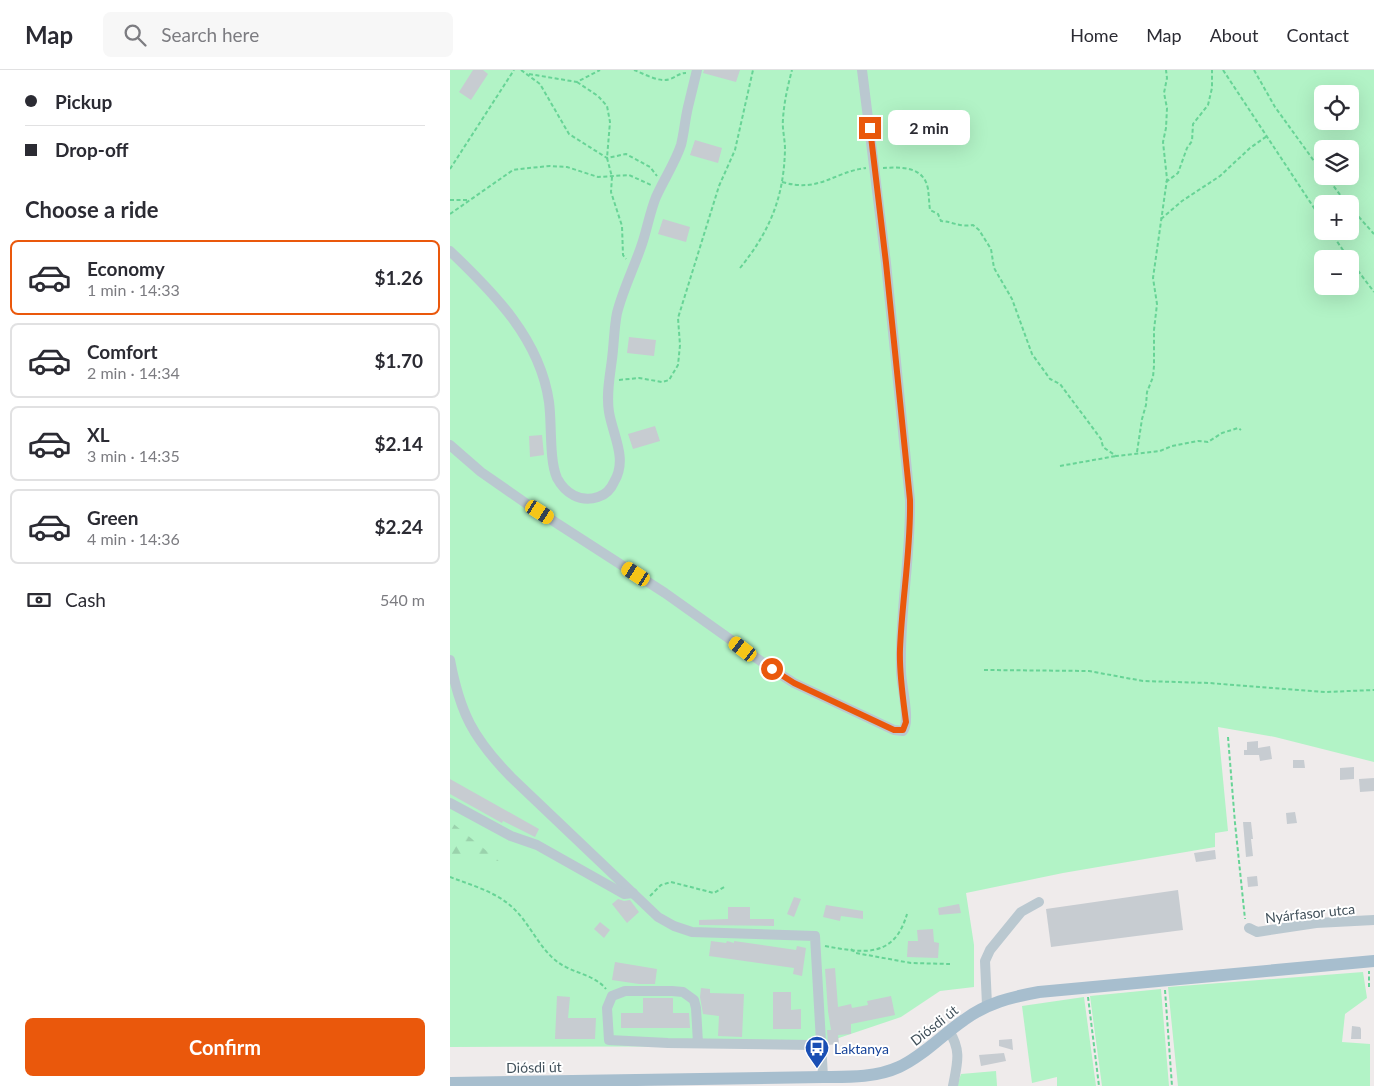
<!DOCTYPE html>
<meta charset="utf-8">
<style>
body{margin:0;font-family:Lato,sans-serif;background:#f7f7f7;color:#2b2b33;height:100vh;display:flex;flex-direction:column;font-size:19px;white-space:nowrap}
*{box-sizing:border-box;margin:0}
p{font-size:16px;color:#7c7c81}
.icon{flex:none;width:28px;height:28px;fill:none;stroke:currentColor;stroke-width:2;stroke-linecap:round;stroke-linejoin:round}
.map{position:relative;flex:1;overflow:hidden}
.details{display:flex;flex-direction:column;background:#fff;width:450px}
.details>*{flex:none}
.top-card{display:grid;align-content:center;height:110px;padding:0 25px;background:#fff}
.controls{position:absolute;left:864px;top:15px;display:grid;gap:10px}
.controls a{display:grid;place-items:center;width:45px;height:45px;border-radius:8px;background:#fff;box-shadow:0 5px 20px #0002;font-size:25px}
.end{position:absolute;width:22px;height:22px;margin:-11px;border:6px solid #ea580c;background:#fff;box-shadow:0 0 0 2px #fff}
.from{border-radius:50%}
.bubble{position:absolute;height:35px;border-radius:8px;background:#fff;box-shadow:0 5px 20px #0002;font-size:16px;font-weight:700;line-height:35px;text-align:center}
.car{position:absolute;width:15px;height:30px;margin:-15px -8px;border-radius:6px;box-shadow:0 0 4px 1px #0007;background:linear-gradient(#f5c518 24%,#345 0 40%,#f5c518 0 76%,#345 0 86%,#f5c518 0)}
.top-card b{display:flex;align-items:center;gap:18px;height:48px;font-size:19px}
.top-card b+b{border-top:1px solid #e1e1e2}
.top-card i{width:12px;height:12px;background:#2b2b33}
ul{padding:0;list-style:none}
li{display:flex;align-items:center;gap:15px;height:75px;margin:0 10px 8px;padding:0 15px;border:2px solid #e1e1e2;border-radius:8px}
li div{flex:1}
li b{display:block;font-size:19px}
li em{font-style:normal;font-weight:700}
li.current{border-color:#ea580c}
li>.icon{width:45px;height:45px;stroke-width:1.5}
h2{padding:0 25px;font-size:22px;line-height:60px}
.pay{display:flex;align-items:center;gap:12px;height:55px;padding:0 25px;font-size:19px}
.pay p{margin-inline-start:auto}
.cta{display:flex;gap:10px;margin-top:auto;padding:10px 25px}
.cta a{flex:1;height:58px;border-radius:8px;background:#ea580c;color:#fff;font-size:20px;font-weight:700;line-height:58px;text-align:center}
header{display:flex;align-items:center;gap:30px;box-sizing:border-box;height:70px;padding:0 25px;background:#fff;border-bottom:1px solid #e1e1e2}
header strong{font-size:24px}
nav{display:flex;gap:28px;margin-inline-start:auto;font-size:18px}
.search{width:350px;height:45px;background:#f7f7f7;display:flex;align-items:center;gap:12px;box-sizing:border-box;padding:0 18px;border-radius:8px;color:#7c7c81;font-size:19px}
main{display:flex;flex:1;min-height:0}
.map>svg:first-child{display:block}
.green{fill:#b2f3c6;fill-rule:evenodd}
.forest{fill:url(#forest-firs)}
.building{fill:#c7ccd1}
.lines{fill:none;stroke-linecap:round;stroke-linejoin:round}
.path{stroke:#67d496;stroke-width:2;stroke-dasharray:4 2.5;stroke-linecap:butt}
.minor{stroke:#bac8d0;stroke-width:10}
.major{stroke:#a7bece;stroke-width:12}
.route{stroke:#ea580c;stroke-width:6}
.labels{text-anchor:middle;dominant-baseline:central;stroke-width:4;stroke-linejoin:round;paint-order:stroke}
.street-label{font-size:14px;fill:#42515b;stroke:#fff}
.transit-label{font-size:14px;fill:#164399;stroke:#fff;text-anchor:start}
</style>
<header>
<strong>Map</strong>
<div class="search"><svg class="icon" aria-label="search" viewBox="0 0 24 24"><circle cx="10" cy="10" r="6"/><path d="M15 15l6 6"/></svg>Search here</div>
<nav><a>Home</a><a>Map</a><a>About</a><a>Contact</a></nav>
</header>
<main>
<section class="details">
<div class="top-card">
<b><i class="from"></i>Pickup</b>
<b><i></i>Drop-off</b>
</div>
<h2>Choose a ride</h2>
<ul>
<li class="current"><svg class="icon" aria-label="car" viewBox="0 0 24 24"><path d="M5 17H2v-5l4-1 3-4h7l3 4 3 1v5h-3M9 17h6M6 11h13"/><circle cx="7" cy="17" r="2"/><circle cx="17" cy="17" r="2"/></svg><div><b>Economy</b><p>1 min · 14:33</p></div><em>$1.26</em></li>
<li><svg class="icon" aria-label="car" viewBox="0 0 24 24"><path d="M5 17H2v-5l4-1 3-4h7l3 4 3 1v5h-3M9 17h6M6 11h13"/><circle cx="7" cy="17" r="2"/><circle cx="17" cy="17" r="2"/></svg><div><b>Comfort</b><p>2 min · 14:34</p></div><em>$1.70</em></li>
<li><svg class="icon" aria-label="car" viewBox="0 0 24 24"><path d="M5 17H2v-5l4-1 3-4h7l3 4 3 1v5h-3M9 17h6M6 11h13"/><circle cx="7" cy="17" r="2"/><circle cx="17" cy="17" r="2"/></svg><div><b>XL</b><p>3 min · 14:35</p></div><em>$2.14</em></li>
<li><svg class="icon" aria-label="car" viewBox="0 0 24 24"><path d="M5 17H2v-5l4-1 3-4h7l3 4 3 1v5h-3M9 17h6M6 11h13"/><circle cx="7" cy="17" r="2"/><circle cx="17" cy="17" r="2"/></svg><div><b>Green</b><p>4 min · 14:36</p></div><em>$2.24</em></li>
</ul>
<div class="pay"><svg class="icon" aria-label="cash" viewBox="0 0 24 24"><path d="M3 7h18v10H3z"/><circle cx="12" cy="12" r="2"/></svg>Cash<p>540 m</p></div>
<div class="cta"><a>Confirm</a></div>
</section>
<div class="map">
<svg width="924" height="1016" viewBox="0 0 924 1016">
<defs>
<pattern id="forest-firs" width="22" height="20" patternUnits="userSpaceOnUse" patternTransform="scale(1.25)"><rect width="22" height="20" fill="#b2f3c6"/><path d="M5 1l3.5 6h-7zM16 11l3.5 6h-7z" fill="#9ad2ac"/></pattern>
</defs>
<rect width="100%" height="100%" fill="#efebeb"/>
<!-- green -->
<g class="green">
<path d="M0 0H924V692L825 667 768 657 778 761 765 763V777L613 803 516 823 524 875V917L490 921 451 947 371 974 364 976 0 977ZM872 24H900V51H872ZM872 79H900V106H872ZM872 134H900V161H872ZM872 189H900V216H872Z"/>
<path d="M913 902 917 928 895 944 892 972 920 974V1016H728L718 917Z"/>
<path d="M711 919 719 1016H652L640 926Z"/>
<path d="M634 927 646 1016H607V1007L582 1013 572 936Z"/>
<path d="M546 1001 547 1016H507L511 1004Z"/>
</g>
<!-- forest -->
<path class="forest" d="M0 751 49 791 0 785Z"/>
<!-- building -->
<g class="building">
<path d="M23 0H33L38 4 21 30 9 22Z"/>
<path d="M254 0H290L286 12 253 3Z"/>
<path d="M245 70 272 78 268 93 240 85Z"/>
<path d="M213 149 240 157 236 172 208 164Z"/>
<path d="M179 267 206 270 204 286 177 283Z"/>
<path d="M205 356 210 371 183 379 178 364Z"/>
<path d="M92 365 94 385 80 387 79 366Z"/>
<path d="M808 671V678L820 676 822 689 810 691 809 685H794V680H797V672Z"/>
<path d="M843 690H854L855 698H843Z"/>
<path d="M904 697V709L890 710V698Z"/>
<path d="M924 708V721L910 722 909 709Z"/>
<path d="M0 709 89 759 85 767 53 751 52 753 0 724Z"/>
<path d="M845 742 847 753 837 754 836 743Z"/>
<path d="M793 752H801L803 769H801L803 786 796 787Z"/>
<path d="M765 780 766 789 746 792 744 783Z"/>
<path d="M807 806 808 816 798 817 797 807Z"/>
<path d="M728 820 733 860 601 877 596 839Z"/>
<path d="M344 827 351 829 344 847 337 844Z"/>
<path d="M168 829 174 831 180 830 189 842 177 853 162 834Z"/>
<path d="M509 834 511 843 489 845 488 838Z"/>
<path d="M376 835 413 841V849L391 846 390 851 373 847Z"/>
<path d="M278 837H300V849H324V856L249 855V850L278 849Z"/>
<path d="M150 852 160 860 154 868 144 859Z"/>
<path d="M483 859 484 872 489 873 488 888 457 887 458 871H468L467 860Z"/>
<path d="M261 871 276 873 277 871 284 873V871L346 880 347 876 356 878 352 906 343 904 344 898 259 886Z"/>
<path d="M165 892 207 899 205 914H189L162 910Z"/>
<path d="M385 898 388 937 401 934 402 938 418 935 417 931 441 926 445 945 401 954V964L388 965 389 974 378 975 377 960H381L378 941 375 899Z"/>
<path d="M251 918 260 919V923L294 924 292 967 268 966 269 946 253 944 250 927Z"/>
<path d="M323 922H341V940L351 939V959H323Z"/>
<path d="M107 926 120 927 118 948H146L145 969H105Z"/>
<path d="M193 928H223V943H239L240 958H171V943H193Z"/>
<path d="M902 956 910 957 911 959V969H901Z"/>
<path d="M562 969 563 980 549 976V970Z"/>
<path d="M554 983 556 991 531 996 529 985Z"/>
</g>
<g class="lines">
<!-- path -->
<g class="path">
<path d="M71 0 90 14 119 64 157 88 176 84 200 97 207 106"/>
<path d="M184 0C195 4 209 13 220 9 226 7 229 3 236 3"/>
<path d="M773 0 872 150"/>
<path d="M804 0 825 37 872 102"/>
<path d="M79 4 127 12 150 0"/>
<path d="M127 12 148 26 157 36 160 52 157 88 162 107 161 122 172 156 173 185 176 189"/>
<path d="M433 98C451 97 474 96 478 119 479 126 479 133 480 140L488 144 491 151C504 152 508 157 523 155L529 160 541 179 544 198 562 229 582 284 600 309 610 314 651 369 653 377 666 386 710 381 722 376 748 371 758 372 772 363 788 358 791 360"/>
<path d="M0 99 64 0"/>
<path d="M876 106 897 134"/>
<path d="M332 112C370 123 383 102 416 98"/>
<path d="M716 112 728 103 737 78 742 71 743 54 758 35 762 18V0"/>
<path d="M0 130H18"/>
<path d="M900 137 924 164"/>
<path d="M0 144 63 100 79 98 100 96 117 97 148 107 179 105 201 115"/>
<path d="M711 149 732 131 770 106 800 78 817 66"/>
<path d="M880 161 899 189"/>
<path d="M900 190 924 222"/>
<path d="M290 198C320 161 334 127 335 79 335 69 332 59 333 49 334 32 338 15 342 0"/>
<path d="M169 310 189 308 212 312 219 310 228 295 230 275 228 248 269 116 285 80 303 0"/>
<path d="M687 382 692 349 696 335 697 322 703 307 704 296V260L707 234 703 208 717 109 713 72 716 58 717 38 714 23 717 8 716 0"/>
<path d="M610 396 666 386"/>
<path d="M534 600 639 601 693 611 759 613 875 622 924 620"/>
<path d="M778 667 785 753 795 849"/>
<path d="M0 807C21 815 46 822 62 837 80 853 89 879 109 893 123 903 145 905 156 919"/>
<path d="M200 826 211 815 221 812 264 823 276 816"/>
<path d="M375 876C413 883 444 889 457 844"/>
<path d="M401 879 406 883 461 893 500 894"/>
<path d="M919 917V901"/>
<path d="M715 920 722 1016"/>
<path d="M638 927 649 1016"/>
</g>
<!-- minor -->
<g class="minor">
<path d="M0 181C44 223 90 269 99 332 102 353 99 390 107 408 115 423 130 433 148 427 155 425 161 419 164 412 178 389 163 366 159 342 156 324 160 306 162 289 164 274 164 258 167 243 173 219 184 198 192 174 197 159 200 142 206 127 214 109 225 93 231 75 234 63 235 50 238 37 241 25 244 12 247 0"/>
<path d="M0 375 31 402 77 434 215 523 322 599 344 613 444 660 453 661C461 651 451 615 451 601 449 544 461 487 460 430L436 193 412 0"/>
<path d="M0 590C10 643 23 668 61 707L208 847 224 856 242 862 365 866 373 1007"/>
<path d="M0 733 61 766 87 775 174 824 183 823"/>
<path d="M799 858 807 862 866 853 924 850"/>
<path d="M537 935 535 891 540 880 571 842 589 832"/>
<path d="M499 961C512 981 507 994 503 1016"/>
<path d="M248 973 246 938 244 930 233 922 222 921H175L162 926 157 938 159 970 218 973 362 975 371 973"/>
</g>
<!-- major -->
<path class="major" d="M0 1013 373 1007C398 1007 425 1008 449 997 473 986 492 965 514 950 537 933 561 927 589 922L924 891"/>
</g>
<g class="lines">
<!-- route -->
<path class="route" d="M322 599 344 613 444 660H453L456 652C453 628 449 603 450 579 452 529 461 480 460 430L436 193 420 58"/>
</g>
<!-- icons -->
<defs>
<symbol id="bus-pin" viewBox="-11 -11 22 30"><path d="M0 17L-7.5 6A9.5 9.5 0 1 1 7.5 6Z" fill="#1a4fb4" stroke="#fff"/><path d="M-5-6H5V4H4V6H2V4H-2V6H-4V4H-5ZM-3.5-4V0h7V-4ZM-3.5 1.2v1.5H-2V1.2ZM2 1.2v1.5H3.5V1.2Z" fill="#fff"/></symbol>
</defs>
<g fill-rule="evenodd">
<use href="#bus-pin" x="353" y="964" width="28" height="38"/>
</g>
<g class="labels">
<!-- street labels -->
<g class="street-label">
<text transform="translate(860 843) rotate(-6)">Nyárfasor utca</text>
<text transform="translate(484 955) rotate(-38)">Diósdi út</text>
<text transform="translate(84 997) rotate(-1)">Diósdi út</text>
</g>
<!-- transit labels -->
<g class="transit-label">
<text x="384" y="978">Laktanya</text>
</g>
</g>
</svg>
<div class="controls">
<a><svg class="icon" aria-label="locate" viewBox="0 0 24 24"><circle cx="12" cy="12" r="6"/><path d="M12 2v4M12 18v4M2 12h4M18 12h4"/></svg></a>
<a><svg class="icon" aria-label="layers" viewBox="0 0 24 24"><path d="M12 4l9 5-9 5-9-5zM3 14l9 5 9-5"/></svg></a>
<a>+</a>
<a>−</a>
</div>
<i class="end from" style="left:322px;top:599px"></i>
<i class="end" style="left:420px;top:58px"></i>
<div class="bubble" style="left:438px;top:40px;width:82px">2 min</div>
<i class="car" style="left:90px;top:442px;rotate:122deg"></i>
<i class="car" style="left:186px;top:504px;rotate:303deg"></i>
<i class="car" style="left:293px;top:579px;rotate:307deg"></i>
</div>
</main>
